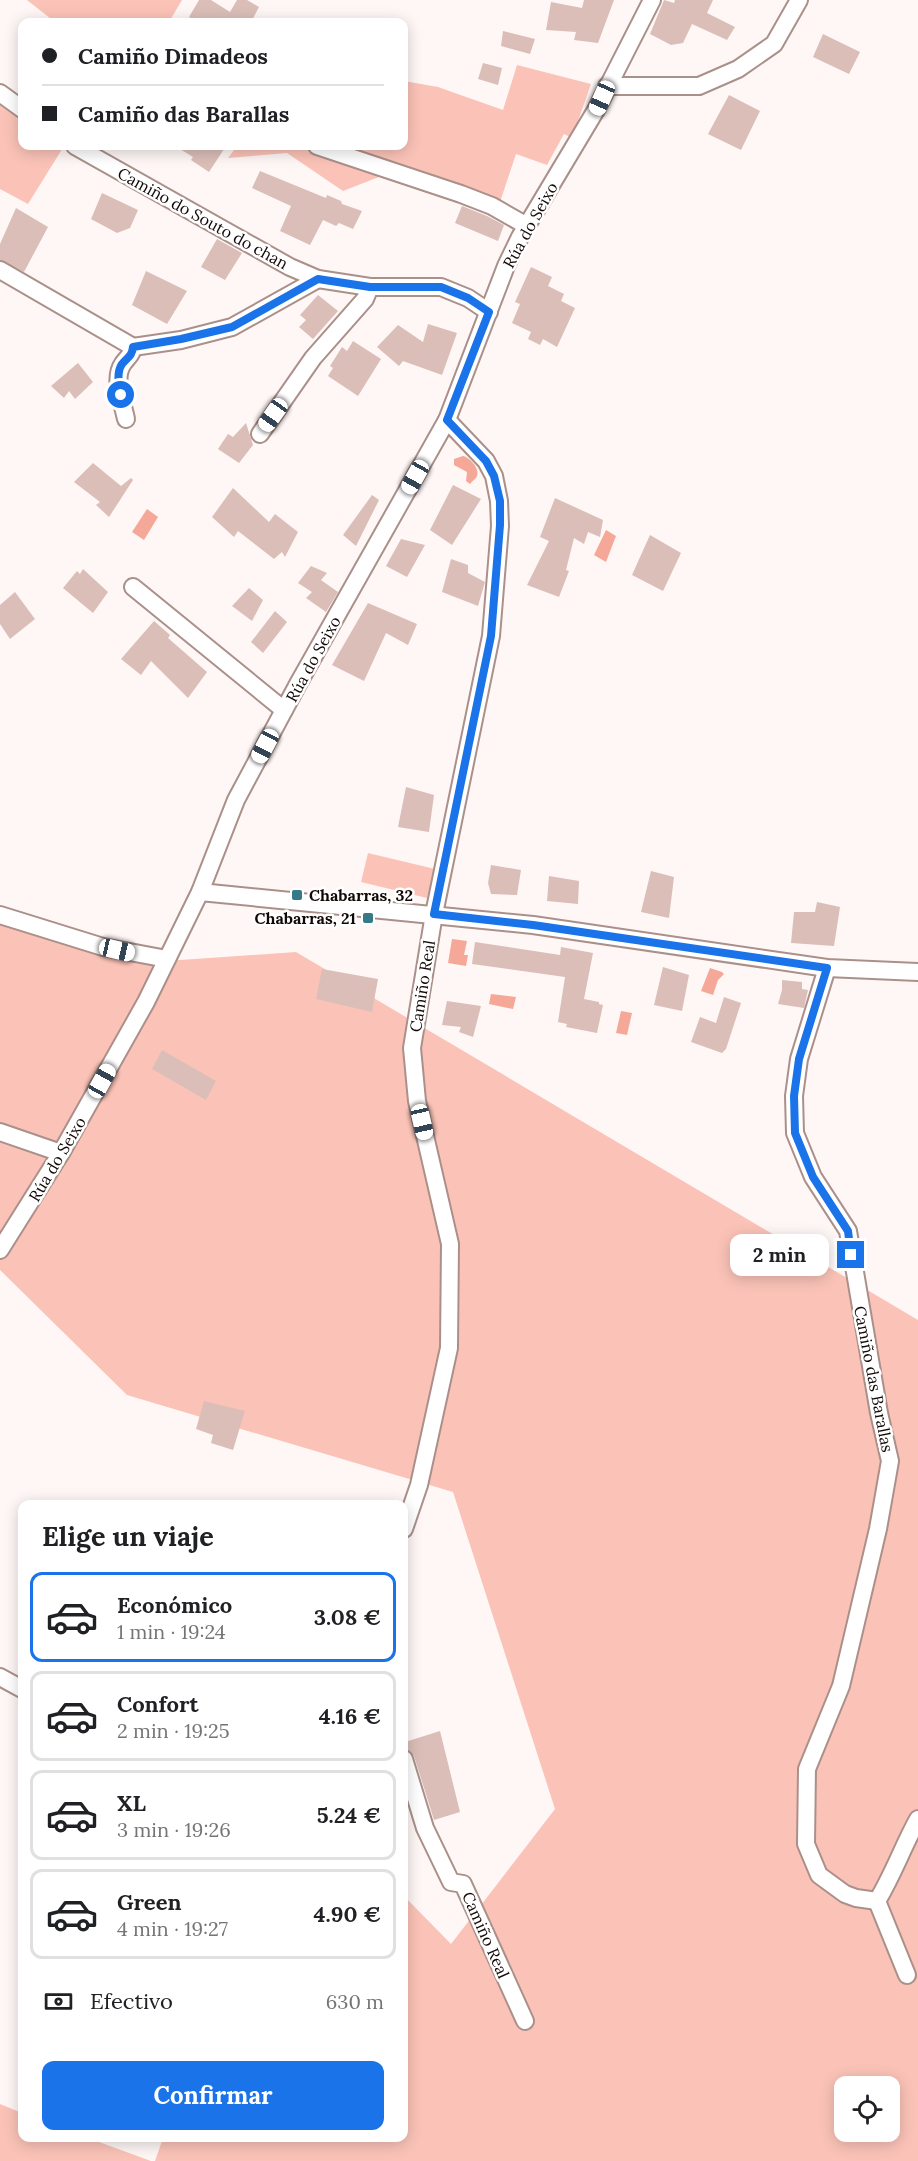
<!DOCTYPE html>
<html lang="es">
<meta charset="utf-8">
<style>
body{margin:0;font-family:Lora,serif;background:#f2f2f2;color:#202124;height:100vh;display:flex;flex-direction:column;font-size:22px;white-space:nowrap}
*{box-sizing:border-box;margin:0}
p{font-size:20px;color:#757577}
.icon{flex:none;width:33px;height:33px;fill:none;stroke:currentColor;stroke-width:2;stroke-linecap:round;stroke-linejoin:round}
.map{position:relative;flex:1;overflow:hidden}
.panel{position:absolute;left:18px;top:1500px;width:390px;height:642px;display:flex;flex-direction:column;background:#fff;border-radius:12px;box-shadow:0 3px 15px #0003}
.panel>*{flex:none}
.top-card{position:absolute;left:18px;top:18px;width:390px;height:132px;border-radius:12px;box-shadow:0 3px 15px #0003;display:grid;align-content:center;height:132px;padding:0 24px;background:#fff}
.fabs{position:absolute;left:834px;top:2076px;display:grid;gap:12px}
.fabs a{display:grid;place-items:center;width:66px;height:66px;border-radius:12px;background:#fff;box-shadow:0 3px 15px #0003;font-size:30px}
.end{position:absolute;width:27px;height:27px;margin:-14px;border:8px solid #1a73e8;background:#fff;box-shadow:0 0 0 3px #fff}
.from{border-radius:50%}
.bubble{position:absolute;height:42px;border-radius:12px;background:#fff;box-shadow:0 3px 15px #0003;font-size:20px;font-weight:800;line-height:42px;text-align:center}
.car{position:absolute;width:18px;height:36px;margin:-18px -9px;border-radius:8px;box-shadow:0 0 4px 2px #0007;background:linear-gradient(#fff 24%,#345 0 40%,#fff 0 76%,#345 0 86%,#fff 0)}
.top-card b{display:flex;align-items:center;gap:21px;height:57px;font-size:22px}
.top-card b+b{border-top:2px solid #e0e0e0}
.top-card i{width:15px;height:15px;background:#202124}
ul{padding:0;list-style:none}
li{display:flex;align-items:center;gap:18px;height:90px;margin:0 12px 9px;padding:0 12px;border:3px solid #e0e0e0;border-radius:12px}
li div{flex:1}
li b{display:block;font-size:22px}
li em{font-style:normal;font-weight:800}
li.on{border-color:#1a73e8}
li>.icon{width:54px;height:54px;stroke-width:1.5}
h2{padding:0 24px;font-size:27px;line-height:72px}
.pay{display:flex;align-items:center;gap:15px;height:66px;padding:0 24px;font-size:22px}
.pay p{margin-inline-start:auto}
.cta{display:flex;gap:12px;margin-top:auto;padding:12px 24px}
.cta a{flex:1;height:69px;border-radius:12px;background:#1a73e8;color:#fff;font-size:24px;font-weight:800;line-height:69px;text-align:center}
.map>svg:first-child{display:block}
.green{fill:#fbc3b8;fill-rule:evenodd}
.water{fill:#f5a898}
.building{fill:#dbbeb8}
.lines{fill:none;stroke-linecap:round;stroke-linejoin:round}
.minor-casing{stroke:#ab908a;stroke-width:20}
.minor{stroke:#fff;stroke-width:16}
.route{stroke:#1a73e8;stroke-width:8}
.poi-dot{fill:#347a87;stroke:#fff;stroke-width:2}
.labels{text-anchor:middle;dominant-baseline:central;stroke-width:5;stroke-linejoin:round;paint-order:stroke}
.street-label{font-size:16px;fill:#120907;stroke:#fff}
.poi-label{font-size:16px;font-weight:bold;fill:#120907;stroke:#fff;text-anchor:start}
</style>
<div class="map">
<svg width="918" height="2161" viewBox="0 0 918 2161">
<rect width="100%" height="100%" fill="#fef7f6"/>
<!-- green -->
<g class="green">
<path d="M27 0H182L169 22H55Z"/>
<path d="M517 65 591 84 572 138 564 134 547 165 516 154 499 205 384 175 343 191 287 153 228 158 237 146H404V81L438 87 503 110Z"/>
<path d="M0 98 22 114V146H64L28 204 0 189Z"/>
<path d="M368 853 435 869 427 898 361 882Z"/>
<path d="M0 921 151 962 296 952 918 1320V2161H155L163 2138H404V1896L451 1944 555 1809 453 1492 127 1395 0 1270ZM844 2086H890V2132H844Z"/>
<path d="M0 2104 22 2113V2138H88L151 2161H0Z"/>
</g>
<!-- water -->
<g class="water">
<path d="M463 456C469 457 480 468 477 476 476 479 472 481 470 484L466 481 467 472 454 465V459Z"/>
<path d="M147 509 158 517 144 540 132 532Z"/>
<path d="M606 530 616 536 606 562 594 555Z"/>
<path d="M452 939 467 941 464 955H468L466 966 448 963Z"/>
<path d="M710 968 722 972 724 974 718 980 713 995 701 991Z"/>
<path d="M491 994 516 997 513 1009 489 1004Z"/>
<path d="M621 1011 632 1013 627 1035 616 1033Z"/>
</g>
<!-- building -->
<g class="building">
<path d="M199 0H211L230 12 237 0H247L259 7 251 22H198L189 17Z"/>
<path d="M584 0H614L598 43 574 40 576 32 546 30 551 2 582 8Z"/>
<path d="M664 0 674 3 675 0H713L707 13 735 27 727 40 692 24 683 43 671 45 650 34Z"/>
<path d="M503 31 535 39 530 54 501 46Z"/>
<path d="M823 34 860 52 849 74 813 57Z"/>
<path d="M483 63 502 68 498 85 478 79Z"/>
<path d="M729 95 760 111 741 150 708 134Z"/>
<path d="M175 146H226L209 172 191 160 193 157Z"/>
<path d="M260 171 326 198 327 195 341 201 342 204 362 211 353 229 339 223 336 226 323 220 310 245 280 231 291 206 252 188Z"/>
<path d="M102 193 138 210 130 228 117 233 91 219Z"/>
<path d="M462 206 487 216 504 225 498 241 455 223Z"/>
<path d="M16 208 48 227 24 272 0 260V244Z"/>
<path d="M217 239 242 253 225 280 201 267Z"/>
<path d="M531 267 552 277 548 286 564 294 561 301 575 308 557 347 543 339 540 345 528 339 531 332 512 323 520 304 515 302Z"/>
<path d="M146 271 187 291 167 324 132 305Z"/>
<path d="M318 295 338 311 313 339 299 327 306 320 300 315Z"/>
<path d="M428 324 457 333 442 375 403 361 399 366 377 347 398 325 423 342Z"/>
<path d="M353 341 381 359 358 396 328 376 333 368 330 366 342 347 347 351Z"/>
<path d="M78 363 93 382 75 399 69 391 64 398 51 386Z"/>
<path d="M246 423 253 445 239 463 218 449 228 434 233 437Z"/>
<path d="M93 463 121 486 131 478 133 480 109 517 96 505 100 502 74 482Z"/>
<path d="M453 485 481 499 452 545 430 530Z"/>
<path d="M233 488 269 522 275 514 298 532 285 557 282 552 274 559 238 531 234 537 212 517Z"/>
<path d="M372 495 379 500 356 546 343 535Z"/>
<path d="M555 498 603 520 600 537 588 532 584 544 574 538 566 570 569 571 559 597 527 585 549 541 540 537Z"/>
<path d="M650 535 681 553 663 591 632 575Z"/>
<path d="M401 539 425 545 407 577 386 566Z"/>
<path d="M451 559 468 565V573L485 582 478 606 442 592Z"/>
<path d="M311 566 327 573 321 580 338 592 326 612 306 598 312 592 298 583Z"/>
<path d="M83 569 108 592 93 613 63 588 77 571 80 574Z"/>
<path d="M249 588 263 600 252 621 232 606Z"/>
<path d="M15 592 35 619 10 639 0 624V605Z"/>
<path d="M368 603 417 624 408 645 386 633 364 681 332 665Z"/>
<path d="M275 611 287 622 263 653 251 642Z"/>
<path d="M154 621 170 635 168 638 207 672 188 698 151 661 141 675 121 659Z"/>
<path d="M406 787 434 795 429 832 398 827Z"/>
<path d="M491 865 521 870 517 895 491 894 488 883Z"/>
<path d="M651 871 674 877 669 918 641 912Z"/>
<path d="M549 876 579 881 578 904 547 901Z"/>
<path d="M817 902 840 907 834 946 791 943 794 912H815Z"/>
<path d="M475 942 560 955 561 947 593 953 584 999 599 1002V1004L603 1005 597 1033 566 1027 567 1024 558 1022 565 977 472 964Z"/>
<path d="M663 967 689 975 682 1011 654 1005Z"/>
<path d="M322 969 378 979 372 1012 316 999Z"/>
<path d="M782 980 802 982V989L808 990 804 1008 778 1004 782 990Z"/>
<path d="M724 997 741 1003 726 1049 722 1053 691 1042 700 1017 716 1023Z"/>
<path d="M447 1001 481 1006 473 1037 459 1032 461 1027 442 1025Z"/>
<path d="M162 1050 216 1081 206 1100 152 1069Z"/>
<path d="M204 1401 245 1411 233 1450 211 1443 213 1435 196 1429Z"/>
<path d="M440 1731 460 1812 434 1820 414 1756 407 1749 405 1742Z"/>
</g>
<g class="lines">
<defs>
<g id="minor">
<path d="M607 86H699L738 69 774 44 799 0"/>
<path d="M0 93 22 109"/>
<path d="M75 146 290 267 318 279 370 287H441L468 298 489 312"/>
<path d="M317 146 461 194 492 206 527 226"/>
<path d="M0 270 133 347 181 340 232 327 318 279"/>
<path d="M126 419C123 404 114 382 121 367 125 358 132 357 133 347"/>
<path d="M260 434 313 358 365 299 370 287"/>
<path d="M133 587 284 710"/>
<path d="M200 892 533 925 827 968 918 972"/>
<path d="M0 915 103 947 167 959"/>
<path d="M827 968 799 1059 794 1096 795 1133 813 1177 848 1231 879 1413 890 1461 878 1529 841 1686 807 1769 806 1844 819 1875 845 1894 856 1898 877 1901C893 1875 903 1846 918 1819"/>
<path d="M0 1132 61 1153"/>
<path d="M0 1250 61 1153 146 1002 200 892 236 800 298 684 447 420 506 266 520 237 596 110 652 0"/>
<path d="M404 1529 419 1485 449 1348 450 1244 417 1101 412 1048 434 914 491 636 500 526 499 501 494 476 486 461 447 420"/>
<path d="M0 1677 22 1689"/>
<path d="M404 1759 425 1828 451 1882 463 1884 525 2021"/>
<path d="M877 1901 907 1975"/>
</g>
</defs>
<!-- minor casing -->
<use href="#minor" class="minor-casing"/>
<!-- minor -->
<use href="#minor" class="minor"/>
</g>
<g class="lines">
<!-- route -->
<path class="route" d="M121 395C119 385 116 373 122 364 128 357 132 356 133 347L181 339 232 327 318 279 370 287H441L468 298 489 312 447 420 486 461 494 476 500 501V525L491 636 434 914 533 925 827 968 799 1059 794 1096 795 1133 813 1177 848 1231 851 1255"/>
</g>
<!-- markers -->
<g class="poi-dot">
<rect x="291" y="889" width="12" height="12" rx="3"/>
<rect x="362" y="912" width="12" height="12" rx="3"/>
</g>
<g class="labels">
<!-- street labels -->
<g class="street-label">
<text transform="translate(203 218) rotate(29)">Camiño do Souto do chan</text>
<text transform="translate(530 225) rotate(-61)">Rúa do Seixo</text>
<text transform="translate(313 659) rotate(-61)">Rúa do Seixo</text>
<text transform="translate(422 986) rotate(-81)">Camiño Real</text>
<text transform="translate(57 1159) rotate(-59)">Rúa do Seixo</text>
<text transform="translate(874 1379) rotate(79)">Camiño das Barallas</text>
<text transform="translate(486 1935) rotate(66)">Camiño Real</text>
</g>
<!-- poi labels -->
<g class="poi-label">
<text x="309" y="895">Chabarras, 32</text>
<text x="356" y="918" text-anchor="end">Chabarras, 21</text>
</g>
</g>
</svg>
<div class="fabs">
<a><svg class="icon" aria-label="locate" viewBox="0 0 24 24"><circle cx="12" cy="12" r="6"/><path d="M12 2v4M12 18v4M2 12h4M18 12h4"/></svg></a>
</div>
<i class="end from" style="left:121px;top:395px"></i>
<i class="end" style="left:851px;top:1255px"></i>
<div class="bubble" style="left:730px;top:1234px;width:99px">2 min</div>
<i class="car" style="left:602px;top:98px;rotate:204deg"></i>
<i class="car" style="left:273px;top:415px;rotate:215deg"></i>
<i class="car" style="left:415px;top:477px;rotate:209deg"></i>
<i class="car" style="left:265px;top:746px;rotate:208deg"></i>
<i class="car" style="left:117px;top:950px;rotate:103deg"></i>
<i class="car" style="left:102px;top:1081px;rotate:29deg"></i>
<i class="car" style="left:422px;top:1122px;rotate:167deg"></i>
<div class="top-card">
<b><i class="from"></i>Camiño Dimadeos</b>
<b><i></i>Camiño das Barallas</b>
</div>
<section class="panel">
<h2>Elige un viaje</h2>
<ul>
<li class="on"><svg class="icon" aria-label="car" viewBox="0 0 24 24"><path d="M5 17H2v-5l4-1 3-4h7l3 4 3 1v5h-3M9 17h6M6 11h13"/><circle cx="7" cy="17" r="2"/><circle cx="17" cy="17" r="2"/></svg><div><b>Económico</b><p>1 min · 19:24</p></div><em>3.08 €</em></li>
<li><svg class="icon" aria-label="car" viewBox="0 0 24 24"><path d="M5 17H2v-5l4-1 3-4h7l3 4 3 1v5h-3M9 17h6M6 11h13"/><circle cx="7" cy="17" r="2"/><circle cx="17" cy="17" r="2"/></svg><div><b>Confort</b><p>2 min · 19:25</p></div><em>4.16 €</em></li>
<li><svg class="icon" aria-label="car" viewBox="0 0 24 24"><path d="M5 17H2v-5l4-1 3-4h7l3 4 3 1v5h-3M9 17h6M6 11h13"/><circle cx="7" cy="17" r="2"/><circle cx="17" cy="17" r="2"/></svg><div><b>XL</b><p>3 min · 19:26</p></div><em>5.24 €</em></li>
<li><svg class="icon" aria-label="car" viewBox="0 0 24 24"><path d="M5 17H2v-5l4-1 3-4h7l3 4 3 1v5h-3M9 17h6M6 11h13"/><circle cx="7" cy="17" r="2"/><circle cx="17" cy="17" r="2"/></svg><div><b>Green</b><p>4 min · 19:27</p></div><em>4.90 €</em></li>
</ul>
<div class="pay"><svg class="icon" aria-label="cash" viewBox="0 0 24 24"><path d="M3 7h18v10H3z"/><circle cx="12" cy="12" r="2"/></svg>Efectivo<p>630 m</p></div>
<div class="cta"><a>Confirmar</a></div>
</section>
</div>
